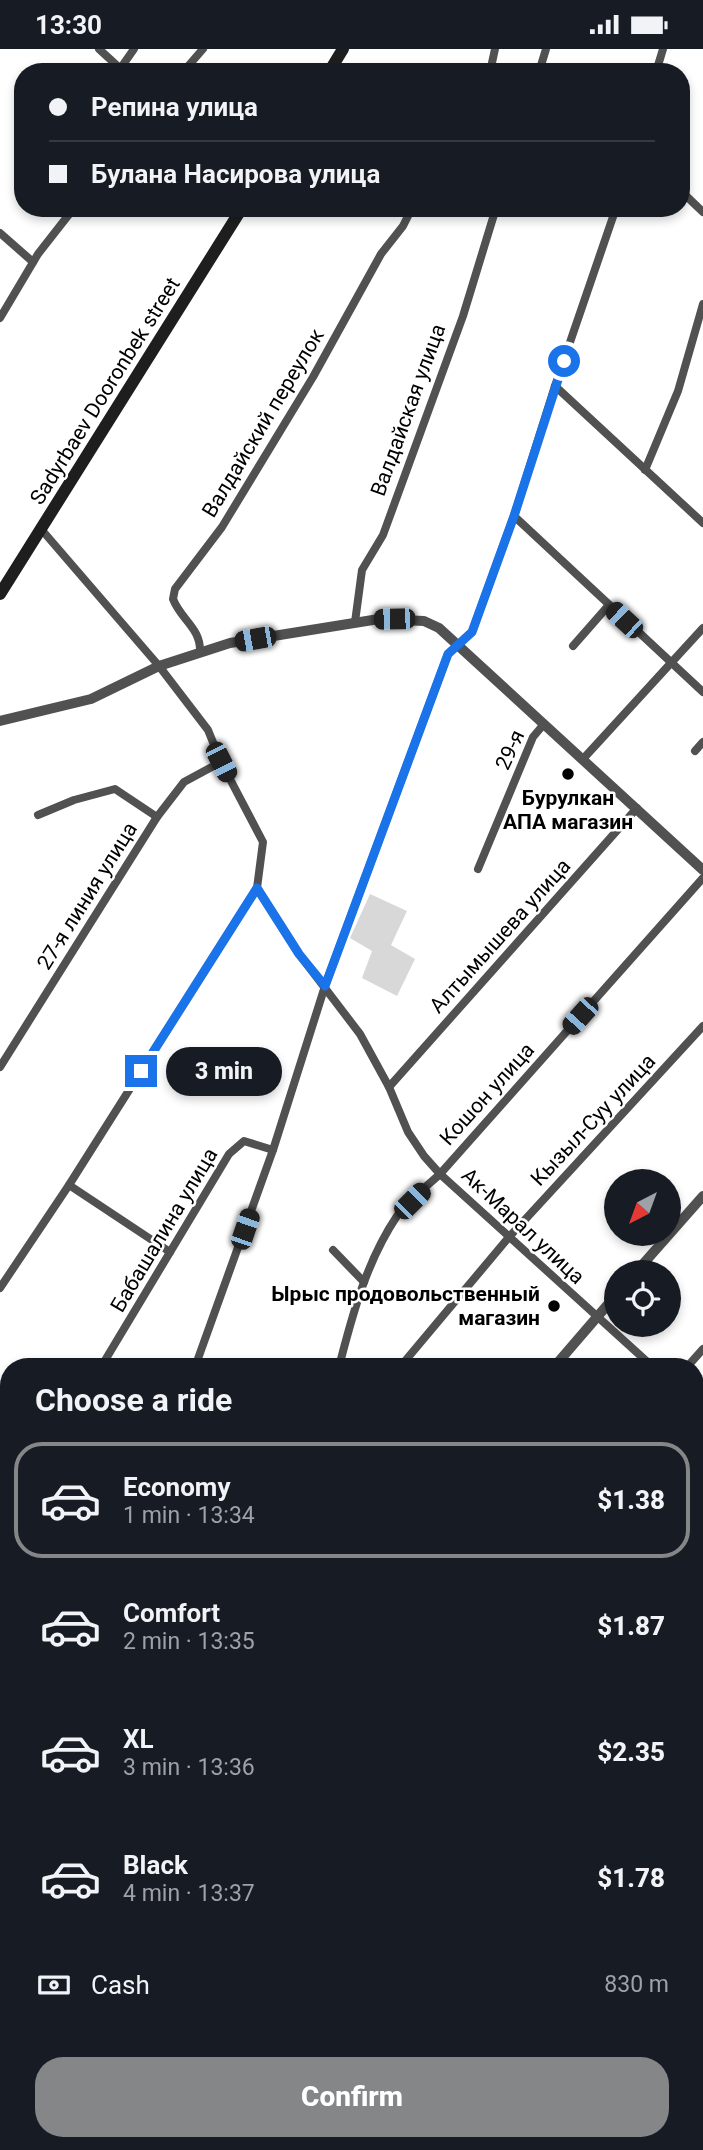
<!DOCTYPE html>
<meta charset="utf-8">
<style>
body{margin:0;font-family:Roboto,sans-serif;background:#242831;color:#f1f3f6;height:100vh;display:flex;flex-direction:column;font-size:26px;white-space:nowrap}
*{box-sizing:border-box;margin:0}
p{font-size:23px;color:#9ea1a6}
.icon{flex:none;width:38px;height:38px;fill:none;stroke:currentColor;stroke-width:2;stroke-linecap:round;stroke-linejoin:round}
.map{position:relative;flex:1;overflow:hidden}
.details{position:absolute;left:0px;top:1309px;width:704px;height:793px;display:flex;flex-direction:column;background:#171b24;border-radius:28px 28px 0 0;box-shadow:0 4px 10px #0003}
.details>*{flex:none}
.hud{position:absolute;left:14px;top:14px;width:676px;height:154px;border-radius:28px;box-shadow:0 4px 10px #0003;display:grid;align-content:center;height:154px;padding:0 35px;background:#171b24}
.needle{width:46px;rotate:221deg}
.buttons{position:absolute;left:604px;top:1120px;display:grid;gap:14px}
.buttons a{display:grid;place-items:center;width:77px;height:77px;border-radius:50%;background:#171b24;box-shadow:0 4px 10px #0003;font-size:35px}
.end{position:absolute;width:32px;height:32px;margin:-16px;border:9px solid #1a73e8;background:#fff;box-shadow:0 0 0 4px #fff}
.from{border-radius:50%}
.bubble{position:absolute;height:49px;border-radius:24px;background:#171b24;box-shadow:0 4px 10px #0003;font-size:23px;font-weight:800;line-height:49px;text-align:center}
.car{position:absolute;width:21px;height:42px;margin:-21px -10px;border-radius:9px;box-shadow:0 0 5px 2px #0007;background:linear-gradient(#222 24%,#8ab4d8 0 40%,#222 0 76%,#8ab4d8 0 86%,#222 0)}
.hud b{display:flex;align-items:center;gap:24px;height:66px;font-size:26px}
.hud b+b{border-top:2px solid #363941}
.hud i{width:18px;height:18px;background:#f1f3f6}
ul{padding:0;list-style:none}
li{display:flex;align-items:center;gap:21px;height:116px;margin:0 14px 10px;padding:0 21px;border:4px solid transparent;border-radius:28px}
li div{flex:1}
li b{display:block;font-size:26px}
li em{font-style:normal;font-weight:800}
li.active{border-color:#858687}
li>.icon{width:63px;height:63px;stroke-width:1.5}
h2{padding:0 35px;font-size:32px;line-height:84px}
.pay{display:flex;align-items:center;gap:18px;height:77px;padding:0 35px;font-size:26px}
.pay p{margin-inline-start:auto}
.button{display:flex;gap:14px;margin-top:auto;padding:14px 35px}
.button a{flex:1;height:80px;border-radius:28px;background:#858687;color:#fff;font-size:28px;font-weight:800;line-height:80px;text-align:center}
.status{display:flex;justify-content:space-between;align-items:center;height:49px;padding:0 35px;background:#171b24;direction:ltr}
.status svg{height:19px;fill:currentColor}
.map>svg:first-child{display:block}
.green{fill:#d8d8d8}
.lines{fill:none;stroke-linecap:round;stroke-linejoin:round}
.primary-casing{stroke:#dbdbdb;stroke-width:16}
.minor{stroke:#515151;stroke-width:8}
.tertiary{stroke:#515151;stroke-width:10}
.secondary{stroke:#1e1e1e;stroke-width:12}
.primary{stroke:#000;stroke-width:12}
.route{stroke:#1a73e8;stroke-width:9}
.poi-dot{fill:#000;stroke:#fff;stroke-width:2.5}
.labels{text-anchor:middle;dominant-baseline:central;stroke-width:5;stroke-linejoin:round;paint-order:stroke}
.street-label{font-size:21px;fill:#000;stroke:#fff}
.poi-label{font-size:21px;font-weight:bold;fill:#000;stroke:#fff}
</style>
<div class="status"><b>13:30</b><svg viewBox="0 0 49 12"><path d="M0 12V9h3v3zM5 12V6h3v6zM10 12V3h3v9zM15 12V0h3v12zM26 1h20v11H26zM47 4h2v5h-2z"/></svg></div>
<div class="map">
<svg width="703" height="2101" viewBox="0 0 703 2101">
<rect width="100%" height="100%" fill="#fff"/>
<!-- green -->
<path class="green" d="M370 845 407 862 391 896 415 910 397 947 362 929 372 902 350 889Z"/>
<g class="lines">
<defs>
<g id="primary">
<path d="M0 1447 9 1454"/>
<path d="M695 2086 703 2093"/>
</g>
</defs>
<!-- primary casing -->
<use href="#primary" class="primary-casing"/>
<!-- minor -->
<g class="minor">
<path d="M99 0 124 23"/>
<path d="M120 20 134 0"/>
<path d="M183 23 203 0"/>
<path d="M490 23 495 0"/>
<path d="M539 23 546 0"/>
<path d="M656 23 663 0"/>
<path d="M681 142 703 163"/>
<path d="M0 184 33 213"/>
<path d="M0 269 38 205 74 159"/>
<path d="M555 337 703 474"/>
<path d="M645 421 678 342 703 255"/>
<path d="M514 467 703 643"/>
<path d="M41 480 159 617 208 681 221 713 263 793 257 839 299 905 360 985 389 1038 408 1083 424 1107 440 1125 653 1318"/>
<path d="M355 573 362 521 383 486 463 267 496 159"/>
<path d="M573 597 609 556"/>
<path d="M200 603C201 579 181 571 173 550L175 540 222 478 313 328 381 205 403 177 412 159"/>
<path d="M695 702 703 693"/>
<path d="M583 710 703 579"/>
<path d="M38 766 74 751 115 740 157 768"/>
<path d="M478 820 533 688 544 675"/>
<path d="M0 1018 157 768 184 733 221 713"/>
<path d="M389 1038 637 759"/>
<path d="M69 1136 170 1203"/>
<path d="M333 1201 364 1233"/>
<path d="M0 1239 69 1136 257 839"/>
<path d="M341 1310C354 1260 368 1210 397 1167 408 1152 426 1138 440 1125L703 829"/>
<path d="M101 1318 229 1105 244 1092 273 1101"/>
<path d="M195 1318 273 1101 325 937 448 605 472 583 514 467 555 337 616 159"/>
<path d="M400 1318 509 1188 703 977"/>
<path d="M687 1318 703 1300"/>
<path d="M695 1355 703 1363"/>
<path d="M695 1456 703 1447"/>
<path d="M695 1606 703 1597"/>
<path d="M0 1678 9 1679"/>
<path d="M695 1752 703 1743"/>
<path d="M0 1835 9 1839"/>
<path d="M0 1873 9 1851"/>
<path d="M695 1891 703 1882"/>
<path d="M695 2049 703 2040"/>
<path d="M322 2093 332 2101"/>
<path d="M473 2093 482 2101"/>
<path d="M618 2093 627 2101"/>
<path d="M159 2101 163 2093"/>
<path d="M305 2101 313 2093"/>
</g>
<!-- tertiary -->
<g class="tertiary">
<path d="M0 672 91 650 159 617 230 594 379 570 424 572 439 579 703 821"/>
<path d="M636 1223 703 1147"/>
<path d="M554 1318 616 1246"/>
</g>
<!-- secondary -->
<g class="secondary">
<path d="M329 23 343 0"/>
<path d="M0 545 242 159"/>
</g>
<!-- primary -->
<use href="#primary" class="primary"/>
</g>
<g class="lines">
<!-- route -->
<path class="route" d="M141 1022 257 839 299 905 325 937 448 605 472 583 514 467 564 312"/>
</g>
<!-- markers -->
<g class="poi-dot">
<circle cx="568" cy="725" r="7"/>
<circle cx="554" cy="1257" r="7"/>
</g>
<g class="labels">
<!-- street labels -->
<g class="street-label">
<text transform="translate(105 342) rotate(-58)">Sadyrbaev Dooronbek street</text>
<text transform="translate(408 361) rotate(-70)">Валдайская улица</text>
<text transform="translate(263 374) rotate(-59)">Валдайский переулок</text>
<text transform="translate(510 701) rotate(-65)">29-я</text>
<text transform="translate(87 847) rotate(-58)">27-я линия улица</text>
<text transform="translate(500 887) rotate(-48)">Алтымышева улица</text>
<text transform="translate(487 1045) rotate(-48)">Кошон улица</text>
<text transform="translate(593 1071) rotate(-47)">Кызыл-Суу улица</text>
<text transform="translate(523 1177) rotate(43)">Ак-Марал улица</text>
<text transform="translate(164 1181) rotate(-59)">Бабашалина улица</text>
</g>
<!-- poi labels -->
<g class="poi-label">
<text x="568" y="749">Бурулкан<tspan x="568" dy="24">АПА магазин</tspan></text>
<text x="540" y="1245" text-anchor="end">Ырыс продовольственный<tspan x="540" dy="24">магазин</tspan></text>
</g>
</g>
</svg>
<div class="buttons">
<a><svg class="needle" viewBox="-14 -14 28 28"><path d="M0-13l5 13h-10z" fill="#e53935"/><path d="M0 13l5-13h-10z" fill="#9ea1a6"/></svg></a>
<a><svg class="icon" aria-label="locate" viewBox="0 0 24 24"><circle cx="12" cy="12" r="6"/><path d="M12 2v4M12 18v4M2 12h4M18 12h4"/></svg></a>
</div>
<i class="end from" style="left:564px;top:312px"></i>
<i class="end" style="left:141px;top:1022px"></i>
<div class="bubble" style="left:166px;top:998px;width:116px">3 min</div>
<i class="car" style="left:394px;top:570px;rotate:269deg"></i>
<i class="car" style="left:624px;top:571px;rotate:313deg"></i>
<i class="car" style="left:255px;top:590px;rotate:260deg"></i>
<i class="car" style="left:221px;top:713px;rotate:153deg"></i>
<i class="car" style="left:580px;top:967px;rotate:222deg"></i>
<i class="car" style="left:412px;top:1152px;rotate:45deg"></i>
<i class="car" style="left:245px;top:1180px;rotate:19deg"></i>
<div class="hud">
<b><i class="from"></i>Репина улица</b>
<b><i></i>Булана Насирова улица</b>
</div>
<section class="details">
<h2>Choose a ride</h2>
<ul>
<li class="active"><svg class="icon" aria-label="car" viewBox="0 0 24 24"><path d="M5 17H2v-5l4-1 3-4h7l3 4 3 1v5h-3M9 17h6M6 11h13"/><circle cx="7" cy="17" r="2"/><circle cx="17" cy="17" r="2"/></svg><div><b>Economy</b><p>1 min · 13:34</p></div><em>$1.38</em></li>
<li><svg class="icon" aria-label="car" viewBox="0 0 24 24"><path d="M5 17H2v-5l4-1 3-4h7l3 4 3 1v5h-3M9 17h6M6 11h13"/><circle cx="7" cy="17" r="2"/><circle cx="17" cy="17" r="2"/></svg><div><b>Comfort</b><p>2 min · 13:35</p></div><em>$1.87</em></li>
<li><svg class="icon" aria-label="car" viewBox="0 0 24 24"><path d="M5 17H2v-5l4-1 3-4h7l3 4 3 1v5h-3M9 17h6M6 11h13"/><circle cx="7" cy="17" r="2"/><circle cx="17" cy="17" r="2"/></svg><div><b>XL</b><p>3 min · 13:36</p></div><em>$2.35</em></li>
<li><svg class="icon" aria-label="car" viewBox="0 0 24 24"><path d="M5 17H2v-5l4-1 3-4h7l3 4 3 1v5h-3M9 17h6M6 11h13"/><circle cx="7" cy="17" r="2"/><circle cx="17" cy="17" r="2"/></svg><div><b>Black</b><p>4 min · 13:37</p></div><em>$1.78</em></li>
</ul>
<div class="pay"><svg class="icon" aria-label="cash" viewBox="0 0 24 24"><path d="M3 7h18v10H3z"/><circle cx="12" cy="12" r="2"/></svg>Cash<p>830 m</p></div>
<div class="button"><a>Confirm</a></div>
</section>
</div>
